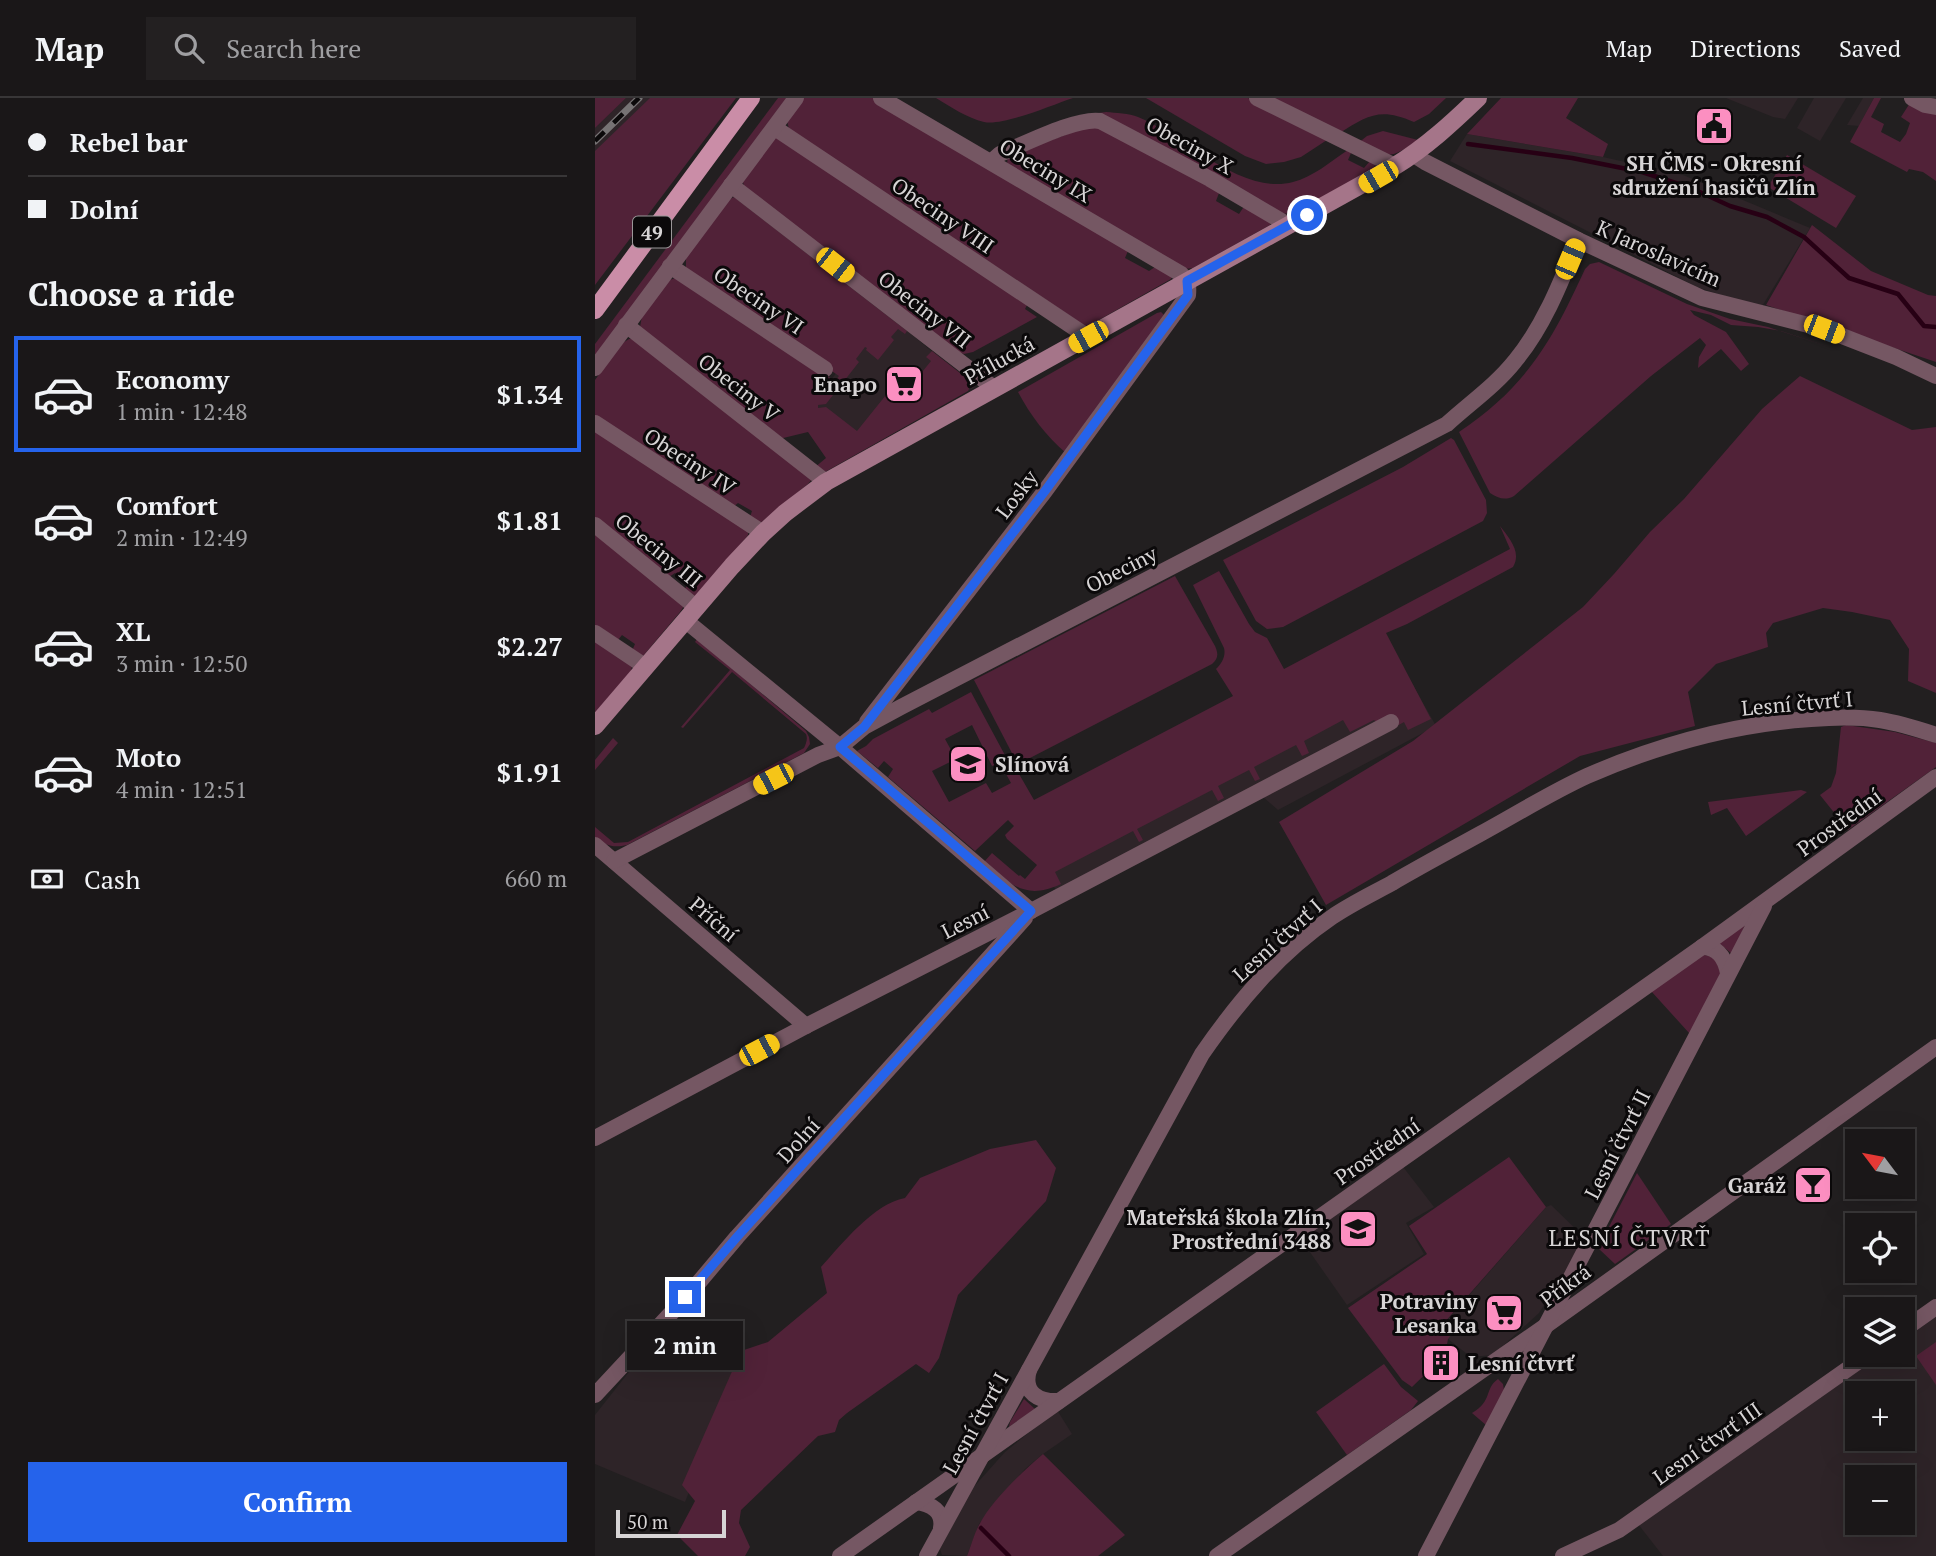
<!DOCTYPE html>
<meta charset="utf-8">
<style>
body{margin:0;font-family:"PT Serif",serif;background:#232021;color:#f1f3f6;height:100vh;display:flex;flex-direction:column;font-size:26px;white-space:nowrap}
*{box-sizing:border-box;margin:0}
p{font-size:23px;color:#9f9fa2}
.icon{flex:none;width:38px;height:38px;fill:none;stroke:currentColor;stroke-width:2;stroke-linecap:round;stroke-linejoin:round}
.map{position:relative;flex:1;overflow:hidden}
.panel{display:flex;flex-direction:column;background:#1a1718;width:595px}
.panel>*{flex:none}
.banner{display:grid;align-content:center;height:154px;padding:0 28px;background:#1a1718}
.needle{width:46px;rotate:302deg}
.buttons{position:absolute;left:1250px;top:1031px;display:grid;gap:14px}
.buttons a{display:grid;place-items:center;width:70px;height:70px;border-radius:0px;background:#1a1718;box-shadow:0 7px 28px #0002,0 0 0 2px #383637;font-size:35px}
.scale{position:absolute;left:21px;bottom:18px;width:110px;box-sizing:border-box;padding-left:7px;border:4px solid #d7d4d5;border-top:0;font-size:19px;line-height:24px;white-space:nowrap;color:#d7d4d5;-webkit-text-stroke:5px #0b090a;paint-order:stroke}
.end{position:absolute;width:32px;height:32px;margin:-16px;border:9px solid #2563eb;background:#fff;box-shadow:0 0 0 4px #fff}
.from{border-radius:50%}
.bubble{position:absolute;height:49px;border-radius:0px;background:#1a1718;box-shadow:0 7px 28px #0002,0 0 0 2px #383637;font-size:23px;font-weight:700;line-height:49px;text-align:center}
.car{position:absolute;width:21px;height:42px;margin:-21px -10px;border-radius:9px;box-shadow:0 0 5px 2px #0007;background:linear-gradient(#f5c518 24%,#345 0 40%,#f5c518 0 76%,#345 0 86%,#f5c518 0)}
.banner b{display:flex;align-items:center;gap:24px;height:66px;font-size:26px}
.banner b+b{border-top:2px solid #383637}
.banner i{width:18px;height:18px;background:#f1f3f6}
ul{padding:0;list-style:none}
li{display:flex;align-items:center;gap:21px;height:116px;margin:0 14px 10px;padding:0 14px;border:4px solid transparent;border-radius:0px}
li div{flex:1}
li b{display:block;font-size:26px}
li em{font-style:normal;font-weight:700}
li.active{border-color:#2563eb}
li>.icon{width:63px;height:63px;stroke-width:1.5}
h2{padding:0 28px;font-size:32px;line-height:84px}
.pay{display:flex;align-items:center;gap:18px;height:77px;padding:0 28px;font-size:26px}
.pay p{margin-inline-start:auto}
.primary-button{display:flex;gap:14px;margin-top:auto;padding:14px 28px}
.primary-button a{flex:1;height:80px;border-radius:0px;background:#2563eb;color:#fff;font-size:28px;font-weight:700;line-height:80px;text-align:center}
header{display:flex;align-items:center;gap:42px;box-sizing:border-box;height:98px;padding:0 35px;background:#1a1718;border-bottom:2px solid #383637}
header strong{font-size:33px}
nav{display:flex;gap:38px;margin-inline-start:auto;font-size:24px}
.search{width:490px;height:63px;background:#232021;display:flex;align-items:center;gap:18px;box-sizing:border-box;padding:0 24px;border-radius:0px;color:#9f9fa2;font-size:26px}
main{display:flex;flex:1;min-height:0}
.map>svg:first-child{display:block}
.built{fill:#2e2428;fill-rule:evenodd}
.green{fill:#512238;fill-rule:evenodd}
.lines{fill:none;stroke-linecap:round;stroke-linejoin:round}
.stream{stroke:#270014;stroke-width:4.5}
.street{stroke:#755763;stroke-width:16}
.secondary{stroke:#a57589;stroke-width:18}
.primary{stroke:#ca8da7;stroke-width:18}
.rail-casing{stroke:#767374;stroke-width:7}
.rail{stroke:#0b090a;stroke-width:4.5;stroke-dasharray:13;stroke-linecap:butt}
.route{stroke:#2563eb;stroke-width:9}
.labels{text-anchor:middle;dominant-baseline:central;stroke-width:6;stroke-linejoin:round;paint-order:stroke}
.shield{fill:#0b090a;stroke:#9a9798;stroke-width:2}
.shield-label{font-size:19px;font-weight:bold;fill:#d7d4d5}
.street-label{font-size:21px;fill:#d7d4d5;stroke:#0b090a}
.poi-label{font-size:21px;font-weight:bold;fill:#d7d4d5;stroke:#0b090a;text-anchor:end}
.neighbourhood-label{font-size:23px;letter-spacing:2px;fill:#d7d4d5;stroke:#0b090a}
</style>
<header>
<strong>Map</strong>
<div class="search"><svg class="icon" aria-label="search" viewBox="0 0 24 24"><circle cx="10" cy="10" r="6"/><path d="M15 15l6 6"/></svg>Search here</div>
<nav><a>Map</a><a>Directions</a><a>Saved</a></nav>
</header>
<main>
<section class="panel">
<div class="banner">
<b><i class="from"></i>Rebel bar</b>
<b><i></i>Dolní</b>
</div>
<h2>Choose a ride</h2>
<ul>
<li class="active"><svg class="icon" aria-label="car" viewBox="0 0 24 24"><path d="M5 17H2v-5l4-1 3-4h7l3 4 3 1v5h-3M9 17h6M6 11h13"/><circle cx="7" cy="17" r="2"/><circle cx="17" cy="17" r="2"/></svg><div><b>Economy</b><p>1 min · 12:48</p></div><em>$1.34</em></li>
<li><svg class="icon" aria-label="car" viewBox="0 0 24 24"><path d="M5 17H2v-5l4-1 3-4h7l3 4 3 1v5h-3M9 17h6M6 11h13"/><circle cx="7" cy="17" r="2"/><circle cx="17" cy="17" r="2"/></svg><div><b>Comfort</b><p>2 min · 12:49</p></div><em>$1.81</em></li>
<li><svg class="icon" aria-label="car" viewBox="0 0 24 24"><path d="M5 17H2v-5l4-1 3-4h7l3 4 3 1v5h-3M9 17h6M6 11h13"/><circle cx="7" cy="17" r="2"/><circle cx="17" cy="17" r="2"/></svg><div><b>XL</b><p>3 min · 12:50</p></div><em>$2.27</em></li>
<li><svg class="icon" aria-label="car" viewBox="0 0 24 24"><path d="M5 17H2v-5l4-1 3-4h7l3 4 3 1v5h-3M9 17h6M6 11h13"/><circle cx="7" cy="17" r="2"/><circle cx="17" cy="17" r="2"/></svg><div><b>Moto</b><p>4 min · 12:51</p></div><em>$1.91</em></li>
</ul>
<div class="pay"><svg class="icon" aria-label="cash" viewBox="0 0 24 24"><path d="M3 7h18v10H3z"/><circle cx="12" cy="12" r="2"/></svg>Cash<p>660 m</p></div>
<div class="primary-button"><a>Confirm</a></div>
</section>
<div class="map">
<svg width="1341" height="1458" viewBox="0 0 1341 1458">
<rect width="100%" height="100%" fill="#221f20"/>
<!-- built -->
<g class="built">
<path d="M31 0H59L0 59V30Z"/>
<path d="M1131 0H1203L1190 21 1178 19Z"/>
<path d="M1219 0H1251L1225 43 1202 30Z"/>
<path d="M1268 0H1279L1264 28 1252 27Z"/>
<path d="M872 36 1008 59 1088 77 1215 130 1166 210 1102 189 855 63Z"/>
<path d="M287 212 380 289 269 352 215 311Z"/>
<path d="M809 571 841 628 683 712 668 699 467 801 459 789 452 766Z"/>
<path d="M805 1065 839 1109 811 1125 829 1156 752 1207 703 1137Z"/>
<path d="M956 1107 989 1139 983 1153 944 1215 898 1257 876 1259 853 1241 849 1226 951 1109Z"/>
<path d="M1341 1218V1458H1068L1043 1426 1286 1257 1307 1256V1241ZM1262 1295H1307V1340H1262ZM1262 1379H1307V1424H1262Z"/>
<path d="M91 1230 148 1256 90 1404 0 1366V1317L60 1241Z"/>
<path d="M462 1312 477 1336 448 1356 430 1371 404 1401 384 1426 372 1458 347 1457 345 1451 376 1392 410 1354Z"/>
</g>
<!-- green -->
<g class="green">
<path d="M0 0H31L0 30Z"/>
<path d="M55 0H141L0 187V53Z"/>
<path d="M183 0H192L0 258V246Z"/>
<path d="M207 0H280L533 153 530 160 554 173 560 169 577 177 576 181 495 227 490 228 194 31 192 23Z"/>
<path d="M341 0H478C457 7 409 28 389 24 372 20 356 9 341 0Z"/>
<path d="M551 0H653L735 40 706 59 689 64 671 66 650 58Z"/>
<path d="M669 0H851L834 16 819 24C785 9 773 17 743 36Z"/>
<path d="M906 0H983L971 20 1013 46 1008 59 872 36Z"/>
<path d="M1279 0H1286L1276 19 1289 26 1286 34 1305 44 1311 36 1315 25 1306 19 1315 5 1341 16V83L1328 74 1314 71 1312 74 1255 44Z"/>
<path d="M511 14C521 15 534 15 543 19 588 37 646 98 698 84 718 79 735 64 753 52L756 55 753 62 769 70 775 63 781 64 779 70 698 115 685 116 496 16Z"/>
<path d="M500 26 622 91 624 95 621 103 644 116 648 110 653 108 676 124 675 127 598 170 590 171 412 66 413 58Z"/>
<path d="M788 33 823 42C794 62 794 60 762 46L772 38Z"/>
<path d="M181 40H187L432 207 430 211 442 219 378 254 369 256 362 254 149 88 148 84 175 44Z"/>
<path d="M1192 57 1261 98 1241 130 1173 89Z"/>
<path d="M139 99 312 233 310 236 303 231 296 239 299 242 283 262 271 252 272 250 270 249 261 261 264 264 231 306 223 307V310L231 309 262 333 295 292 306 300 336 263 331 259 337 253 374 282 376 286 373 293 230 374 219 370 231 360 213 334 180 342 45 229 47 218 72 183 80 180 90 182 240 283 244 278 94 177 91 170V159L131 103Z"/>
<path d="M1217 127 1276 173 1333 197 1341 198V264L1171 207Z"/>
<path d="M1004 164 1092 206 1135 221 1173 229 1244 252 1186 233 1163 229 1136 227 1116 217 1095 212 1099 217 1131 234 1154 266 1146 273 1126 251 1103 270 1104 259 1111 247 1105 240 1056 278 919 398C910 403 903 400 895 395L864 334C932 288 957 243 990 171L995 166Z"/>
<path d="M566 214 569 217 471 355C450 337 436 318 423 294L562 215Z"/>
<path d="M34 241H38L217 381 213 386 163 427 155 419 157 413 143 405 137 410 0 321V282L26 246Z"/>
<path d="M1205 278 1317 332 1341 329V595L1313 583 1314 551 1295 522 1257 514 1228 510 1178 525 1171 535 1173 549 1121 566 1093 594 1100 628 985 658 731 807 684 724 818 643 988 509 1019 476 1055 434 1089 401 1167 311Z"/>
<path d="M0 329 153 433V437L150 441 99 500 90 491 93 485 80 475 74 479 0 422Z"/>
<path d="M856 340 859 342 891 402 892 415 888 423 688 529 672 531 661 523 628 462 808 369Z"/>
<path d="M905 428C914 440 927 454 918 469L812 526 791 535 836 621 813 632 809 624 793 633 779 622 755 634 748 622 709 643 714 655 707 658 701 647 659 669 665 681 660 683 654 672 623 688 629 700 623 703 617 692 542 731 548 742 544 744 538 733 460 774 466 786C430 803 415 786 389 764L397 755 424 778 425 777 430 781 442 767 412 741 410 737 419 728 413 722 380 753 293 679 298 671 289 663 283 670 262 653 271 648 278 641 334 611 337 615 376 594 412 661 420 669 439 702 638 598 621 571C627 565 631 558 629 550L598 487 624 473 654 526 660 534 672 540 689 571 915 451ZM377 627 397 668 405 665 416 685 397 695 391 685 354 704 337 673 361 661 350 641Z"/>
<path d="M0 431 89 508 85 514 48 558 37 553 40 546 27 537 23 542 0 531Z"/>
<path d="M580 478 620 548C623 555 624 560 617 566L433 661 426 662 419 659 379 582Z"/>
<path d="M0 539 37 568 36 573 0 615Z"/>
<path d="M102 541 211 633 214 639 215 646 209 655 32 747C19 750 10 748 0 739V729L19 745 33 744 209 650C211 646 213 641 211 636L137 574 88 630 86 629 135 572 100 544Z"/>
<path d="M1251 627 1300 634 1341 645V669L1253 732 1225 697 1236 689 1241 675 1246 629Z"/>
<path d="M18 640 23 645 0 672V662Z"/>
<path d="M1206 692 1212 694 1151 738 1132 710 1116 717 1113 704Z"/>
<path d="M1150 827 1137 856 1124 845Z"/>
<path d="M1106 857C1120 857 1122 864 1126 876L1095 936 1056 893Z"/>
<path d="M441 1042 461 1070 451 1103 363 1197 344 1260 334 1275 321 1266 252 1315 244 1322 240 1334 223 1338 146 1412 144 1425 155 1449 150 1458H103L82 1437 100 1403 87 1387 146 1253 173 1244 232 1195 226 1169C247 1146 278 1106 310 1100L325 1080 395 1051Z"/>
<path d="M914 1059 951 1109 849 1225 856 1237 853 1241 850 1257 817 1289 807 1282 753 1210 832 1156 814 1128Z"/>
<path d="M1042 1075 1076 1126 1020 1166 1003 1150Z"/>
<path d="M1341 1244V1287L1321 1258Z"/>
<path d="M789 1266 806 1289 823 1303 816 1312 752 1357 721 1314Z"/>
<path d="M903 1281 908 1286 909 1292 891 1327 877 1315C898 1303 889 1291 903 1281Z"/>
<path d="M429 1301 440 1311 414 1329 415 1324Z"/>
<path d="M448 1356 530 1437 503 1458H372C376 1448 379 1436 384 1427 397 1402 427 1374 448 1356Z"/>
</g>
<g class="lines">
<!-- stream -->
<g class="stream">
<path d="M873 46 977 60 1047 74 1096 90 1135 108 1172 119 1209 139 1254 180 1303 196 1329 228 1341 229"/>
<path d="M386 1430 414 1458"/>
</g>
<!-- street -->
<g class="street">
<path d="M662 0 800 68"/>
<path d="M1317 0 1330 7 1341 9"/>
<path d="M180 30 493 239"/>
<path d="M819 57 830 64 983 142 1107 200 1229 231 1301 259 1341 278"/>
<path d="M396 64 405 56C428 47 482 19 505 23L615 81 693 127"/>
<path d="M136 87 399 290"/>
<path d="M75 168 230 271"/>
<path d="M31 227 231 384"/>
<path d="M0 270 201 0"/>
<path d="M0 325 168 435"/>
<path d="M0 427 102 510"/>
<path d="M91 523 245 649 436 813"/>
<path d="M0 535 51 569"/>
<path d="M272 624 450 393 593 197C594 188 593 183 586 176L286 0"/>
<path d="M0 747 211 928"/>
<path d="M19 763 223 657 245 649 269 629 306 609 852 326C875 305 901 287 920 263 949 228 966 184 983 142"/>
<path d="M1107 849C1123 849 1130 860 1133 875"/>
<path d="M0 1040 211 928 436 813 796 624"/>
<path d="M1307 1233 1341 1209"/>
<path d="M434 1272C427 1295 444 1304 464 1303"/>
<path d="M0 1297 94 1196 142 1139 430 820"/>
<path d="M321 1404C336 1406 349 1413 346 1430"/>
<path d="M245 1458 1107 849 1341 679"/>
<path d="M332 1458 607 956C643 904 684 855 737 819 756 806 777 796 797 785 826 768 856 752 885 736 920 717 955 695 992 678 1063 647 1139 626 1216 621 1239 619 1262 618 1285 622 1304 625 1323 631 1341 637"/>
<path d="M622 1458 949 1229 1341 949"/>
<path d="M831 1458 1169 808"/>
<path d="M968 1458 1024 1432 1274 1256"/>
</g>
<!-- secondary -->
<path class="secondary" d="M0 628 137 468 168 435 190 415 231 384 800 68C831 49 857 25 883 0"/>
<!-- primary -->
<path class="primary" d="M0 212 156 0"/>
<defs>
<path id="rail" d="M0 43 44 0"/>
</defs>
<!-- rail casing -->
<use href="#rail" class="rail-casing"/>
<!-- rail -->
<use href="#rail" class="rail"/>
</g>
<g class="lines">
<!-- route -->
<path class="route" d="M90 1199 142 1139 436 813 245 649 269 629 450 393 593 197 592 183 712 117"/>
</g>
<!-- icons -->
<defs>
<symbol id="civic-square" viewBox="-11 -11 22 22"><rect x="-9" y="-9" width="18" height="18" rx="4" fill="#fc8fc1" stroke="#0b090a"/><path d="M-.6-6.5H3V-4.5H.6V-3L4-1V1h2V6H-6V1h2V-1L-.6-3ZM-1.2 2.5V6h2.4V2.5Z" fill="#111"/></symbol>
<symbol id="supermarket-square" viewBox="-11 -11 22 22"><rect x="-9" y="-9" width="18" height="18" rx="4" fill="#fc8fc1" stroke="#0b090a"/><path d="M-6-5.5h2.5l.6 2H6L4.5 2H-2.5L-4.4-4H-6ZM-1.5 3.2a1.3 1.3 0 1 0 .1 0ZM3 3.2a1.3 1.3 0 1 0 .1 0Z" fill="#111"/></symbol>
<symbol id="school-square" viewBox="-11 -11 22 22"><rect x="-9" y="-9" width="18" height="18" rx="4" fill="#fc8fc1" stroke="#0b090a"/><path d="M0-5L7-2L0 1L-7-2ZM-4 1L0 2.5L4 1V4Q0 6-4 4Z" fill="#111"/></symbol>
<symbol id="bar-square" viewBox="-11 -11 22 22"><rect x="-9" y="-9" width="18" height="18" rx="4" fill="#fc8fc1" stroke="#0b090a"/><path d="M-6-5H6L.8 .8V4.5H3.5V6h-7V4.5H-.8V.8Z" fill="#111"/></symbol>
<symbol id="building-square" viewBox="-11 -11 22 22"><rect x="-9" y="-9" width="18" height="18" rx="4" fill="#fc8fc1" stroke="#0b090a"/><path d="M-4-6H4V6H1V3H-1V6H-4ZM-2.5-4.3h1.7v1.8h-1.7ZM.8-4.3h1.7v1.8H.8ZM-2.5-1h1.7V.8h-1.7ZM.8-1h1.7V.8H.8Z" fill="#111"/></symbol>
</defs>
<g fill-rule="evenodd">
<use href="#civic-square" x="1097" y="6" width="44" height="44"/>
<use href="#supermarket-square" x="287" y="264" width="44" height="44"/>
<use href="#school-square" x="351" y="644" width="44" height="44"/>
<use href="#bar-square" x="1196" y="1065" width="44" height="44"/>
<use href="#school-square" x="741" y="1109" width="44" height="44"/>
<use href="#supermarket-square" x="887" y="1193" width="44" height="44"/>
<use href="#building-square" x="824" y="1243" width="44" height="44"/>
</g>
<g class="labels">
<!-- shield labels -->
<rect class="shield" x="38" y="118.5" width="38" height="31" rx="5"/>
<g class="shield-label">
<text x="57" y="134">49</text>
</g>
<!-- street labels -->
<g class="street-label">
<text transform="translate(595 47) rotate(29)">Obeciny X</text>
<text transform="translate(451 72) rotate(31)">Obeciny IX</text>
<text transform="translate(348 117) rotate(34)">Obeciny VIII</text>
<text transform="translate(1064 155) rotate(24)">K Jaroslavicím</text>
<text transform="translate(164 202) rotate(34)">Obeciny VI</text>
<text transform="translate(330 211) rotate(38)">Obeciny VII</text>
<text transform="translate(404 262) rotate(-29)">Přílucká</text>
<text transform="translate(144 289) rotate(38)">Obeciny V</text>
<text transform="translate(95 363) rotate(33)">Obeciny IV</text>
<text transform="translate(421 396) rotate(-53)">Losky</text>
<text transform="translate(64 452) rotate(39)">Obeciny III</text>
<text transform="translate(526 471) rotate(-27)">Obeciny</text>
<text transform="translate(1202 605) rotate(-5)">Lesní čtvrť I</text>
<text transform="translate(1244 724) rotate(-36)">Prostřední</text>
<text transform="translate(119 821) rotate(41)">Příční</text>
<text transform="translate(370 823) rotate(-27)">Lesní</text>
<text transform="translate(682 842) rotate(-42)">Lesní čtvrť I</text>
<text transform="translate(203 1042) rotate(-48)">Dolní</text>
<text transform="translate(1022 1046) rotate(-63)">Lesní čtvrť II</text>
<text transform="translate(782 1053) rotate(-35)">Prostřední</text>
<text transform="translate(970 1187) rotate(-36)">Příkrá</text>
<text transform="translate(380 1325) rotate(-61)">Lesní čtvrť I</text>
<text transform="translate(1112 1345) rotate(-35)">Lesní čtvrť III</text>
</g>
<!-- poi labels -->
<g class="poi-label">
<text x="1119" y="65" text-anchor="middle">SH ČMS - Okresní<tspan x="1119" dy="24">sdružení hasičů Zlín</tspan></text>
<text x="282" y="286">Enapo</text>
<text x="400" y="666" text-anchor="start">Slínová</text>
<text x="1191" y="1087">Garáž</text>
<text x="736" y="1119">Mateřská škola Zlín,<tspan x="736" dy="24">Prostřední 3488</tspan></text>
<text x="882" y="1203">Potraviny<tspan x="882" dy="24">Lesanka</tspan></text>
<text x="873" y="1265" text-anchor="start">Lesní čtvrť</text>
</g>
<!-- neighbourhood labels -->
<g class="neighbourhood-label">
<text x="1035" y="1139">LESNÍ ČTVRŤ</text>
</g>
</g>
</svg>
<div class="buttons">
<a><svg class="needle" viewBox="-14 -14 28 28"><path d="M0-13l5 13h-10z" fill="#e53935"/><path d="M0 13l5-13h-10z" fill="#9f9fa2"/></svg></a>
<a><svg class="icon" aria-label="locate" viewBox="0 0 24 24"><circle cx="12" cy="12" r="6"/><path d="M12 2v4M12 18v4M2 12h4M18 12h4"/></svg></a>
<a><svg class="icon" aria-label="layers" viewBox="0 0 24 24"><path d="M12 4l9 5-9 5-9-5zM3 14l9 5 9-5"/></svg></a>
<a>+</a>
<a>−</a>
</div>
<div class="scale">50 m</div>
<i class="end from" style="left:712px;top:117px"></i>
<i class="end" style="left:90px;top:1199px"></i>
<div class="bubble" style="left:32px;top:1223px;width:116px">2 min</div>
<i class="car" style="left:783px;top:79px;rotate:240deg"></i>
<i class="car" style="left:975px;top:161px;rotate:23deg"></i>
<i class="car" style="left:240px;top:167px;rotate:128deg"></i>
<i class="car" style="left:1229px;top:231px;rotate:111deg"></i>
<i class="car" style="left:493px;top:239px;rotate:241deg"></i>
<i class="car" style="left:178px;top:681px;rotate:243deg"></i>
<i class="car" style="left:164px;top:952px;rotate:62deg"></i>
</div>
</main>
